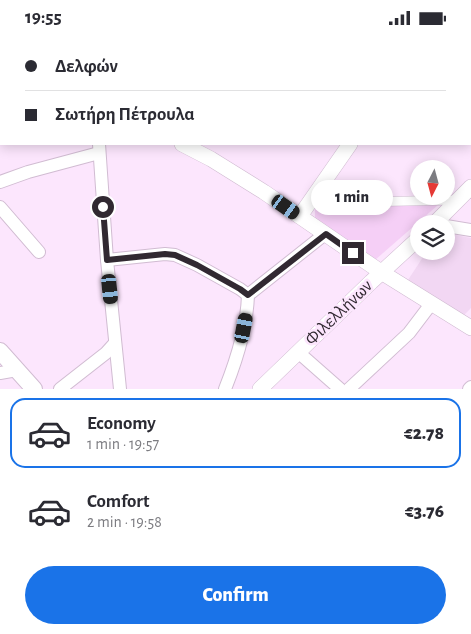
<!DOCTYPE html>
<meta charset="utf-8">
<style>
body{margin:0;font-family:"Alegreya Sans",sans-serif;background:#f2f2f3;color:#2b2b33;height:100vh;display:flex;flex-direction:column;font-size:19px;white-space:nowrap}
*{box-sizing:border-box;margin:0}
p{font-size:16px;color:#7c7c81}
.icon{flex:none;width:28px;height:28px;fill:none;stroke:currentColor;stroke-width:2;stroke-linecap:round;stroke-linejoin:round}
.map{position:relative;height:354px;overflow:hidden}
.details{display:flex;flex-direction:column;background:#fff;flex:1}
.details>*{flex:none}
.top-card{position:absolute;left:0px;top:0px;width:471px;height:110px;box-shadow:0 2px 12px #0003;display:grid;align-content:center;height:110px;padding:0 25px;background:#fff}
.needle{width:32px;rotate:186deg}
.controls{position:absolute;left:410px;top:125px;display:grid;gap:10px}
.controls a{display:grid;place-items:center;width:45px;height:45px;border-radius:50%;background:#fff;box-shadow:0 2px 12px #0003;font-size:25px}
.end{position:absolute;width:22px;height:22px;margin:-11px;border:6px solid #312931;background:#fff;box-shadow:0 0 0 2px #fff}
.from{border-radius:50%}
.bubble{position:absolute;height:35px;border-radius:18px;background:#fff;box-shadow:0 2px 12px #0003;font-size:16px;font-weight:800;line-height:35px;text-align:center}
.car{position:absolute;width:15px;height:30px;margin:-15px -8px;border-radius:6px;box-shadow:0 0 4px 1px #0007;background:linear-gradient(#222 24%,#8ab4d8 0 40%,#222 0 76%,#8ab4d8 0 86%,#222 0)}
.top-card b{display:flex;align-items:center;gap:18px;height:48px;font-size:19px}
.top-card b+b{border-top:1px solid #e1e1e2}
.top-card i{width:12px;height:12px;background:#2b2b33}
ul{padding:9px 0 0;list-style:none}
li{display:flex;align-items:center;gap:15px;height:70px;margin:0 10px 8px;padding:0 15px;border:2px solid transparent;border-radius:15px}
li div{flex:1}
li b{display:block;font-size:19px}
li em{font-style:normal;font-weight:800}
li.current{border-color:#1a73e8}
li>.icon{width:45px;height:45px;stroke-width:1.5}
.button{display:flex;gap:10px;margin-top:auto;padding:10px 25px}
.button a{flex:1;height:58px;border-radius:30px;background:#1a73e8;color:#fff;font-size:20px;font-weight:800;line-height:58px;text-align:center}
.status{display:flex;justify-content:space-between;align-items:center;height:35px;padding:0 25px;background:#fff;direction:ltr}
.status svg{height:14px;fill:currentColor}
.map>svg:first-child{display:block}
.built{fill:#f2d7f3}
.park{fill:#f5cff6}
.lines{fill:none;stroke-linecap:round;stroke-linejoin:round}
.pedestrian-casing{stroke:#d1bcd2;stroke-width:10}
.minor-casing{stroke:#d1bcd2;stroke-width:14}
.tertiary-casing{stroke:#d1bcd2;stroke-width:16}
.secondary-casing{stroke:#d1bcd2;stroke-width:18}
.pedestrian{stroke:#fff;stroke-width:9}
.minor{stroke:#fff;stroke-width:12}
.tertiary{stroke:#fff;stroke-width:15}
.secondary{stroke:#fff;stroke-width:16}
.route{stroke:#312931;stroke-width:6}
.labels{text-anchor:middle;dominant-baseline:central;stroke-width:5;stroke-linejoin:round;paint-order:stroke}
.street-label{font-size:18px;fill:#312931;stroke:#fce6fd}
</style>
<div class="status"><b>19:55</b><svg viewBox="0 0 49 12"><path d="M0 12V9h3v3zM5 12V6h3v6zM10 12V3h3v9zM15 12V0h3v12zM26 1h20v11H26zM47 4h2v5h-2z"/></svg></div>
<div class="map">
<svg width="471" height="354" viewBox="0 0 471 354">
<rect width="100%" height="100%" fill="#fce6fd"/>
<!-- built -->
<path class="built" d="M446 198 471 203V273L462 282 408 245 427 216H446Z"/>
<!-- park -->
<path class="park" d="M438 170 375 225 315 184V172Z"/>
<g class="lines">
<defs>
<path id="pedestrian" d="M310 168 457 165"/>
<g id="minor">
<path d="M97 0V1"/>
<path d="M216 0 218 1"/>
<path d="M413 0 415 1"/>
<path d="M470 36H471"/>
<path d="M99 109 107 225 120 354"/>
<path d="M0 147 28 137 99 118"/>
<path d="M0 172 39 217"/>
<path d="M446 191 471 195"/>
<path d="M107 225 165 219 175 220 197 230 240 254 248 260 325 199"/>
<path d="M298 317 340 354"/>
<path d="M0 338 17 335"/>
<path d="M60 354 106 318 115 308"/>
<path d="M225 354C237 324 247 293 248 260"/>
<path d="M349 354 409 298 431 269"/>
<path d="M469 354 471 352"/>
</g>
<g id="tertiary">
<path d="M426 1 427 0"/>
<path d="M0 74 1 73"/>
<path d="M182 109 211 124 264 157 381 237 471 293"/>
<path d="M300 181 350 109"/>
<path d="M434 189 471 152"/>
<path d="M260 354 371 247 419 203"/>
</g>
<path id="secondary" d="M0 316 34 354"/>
</defs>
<!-- pedestrian casing -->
<use href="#pedestrian" class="pedestrian-casing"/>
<!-- minor casing -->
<use href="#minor" class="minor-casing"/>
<!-- tertiary casing -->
<use href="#tertiary" class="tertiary-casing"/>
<!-- secondary casing -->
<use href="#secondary" class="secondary-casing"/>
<!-- pedestrian -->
<use href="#pedestrian" class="pedestrian"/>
<!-- minor -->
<use href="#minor" class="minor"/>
<!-- tertiary -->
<use href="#tertiary" class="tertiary"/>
<!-- secondary -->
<use href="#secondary" class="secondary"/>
</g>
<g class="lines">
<!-- route -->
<path class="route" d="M103 172 107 225 165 219 175 220 197 230 240 254 248 260 326 199 353 218"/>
</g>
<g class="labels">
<!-- street labels -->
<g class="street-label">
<text transform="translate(339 278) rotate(-44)">Φιλελλήνων</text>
</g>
</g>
</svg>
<div class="controls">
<a><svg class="needle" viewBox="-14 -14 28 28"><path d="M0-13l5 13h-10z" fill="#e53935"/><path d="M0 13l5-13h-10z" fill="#7c7c81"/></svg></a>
<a><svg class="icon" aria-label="layers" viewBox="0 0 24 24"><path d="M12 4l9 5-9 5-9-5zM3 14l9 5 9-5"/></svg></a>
</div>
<i class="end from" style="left:103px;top:172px"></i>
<i class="end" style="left:353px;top:218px"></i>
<div class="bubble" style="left:311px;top:145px;width:82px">1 min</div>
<i class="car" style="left:286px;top:172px;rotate:125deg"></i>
<i class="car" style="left:110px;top:254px;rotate:174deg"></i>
<i class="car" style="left:244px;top:293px;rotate:11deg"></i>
<div class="top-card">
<b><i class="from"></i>Δελφών</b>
<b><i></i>Σωτήρη Πέτρουλα</b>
</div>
</div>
<section class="details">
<ul>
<li class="current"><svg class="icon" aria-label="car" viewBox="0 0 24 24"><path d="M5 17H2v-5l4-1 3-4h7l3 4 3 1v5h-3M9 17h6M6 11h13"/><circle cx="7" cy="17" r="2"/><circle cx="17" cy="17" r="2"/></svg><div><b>Economy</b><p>1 min · 19:57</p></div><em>€2.78</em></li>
<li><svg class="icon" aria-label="car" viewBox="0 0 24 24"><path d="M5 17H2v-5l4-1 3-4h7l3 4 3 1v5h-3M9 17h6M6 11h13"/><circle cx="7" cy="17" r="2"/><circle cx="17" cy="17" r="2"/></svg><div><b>Comfort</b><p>2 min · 19:58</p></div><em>€3.76</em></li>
</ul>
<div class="button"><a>Confirm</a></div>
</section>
